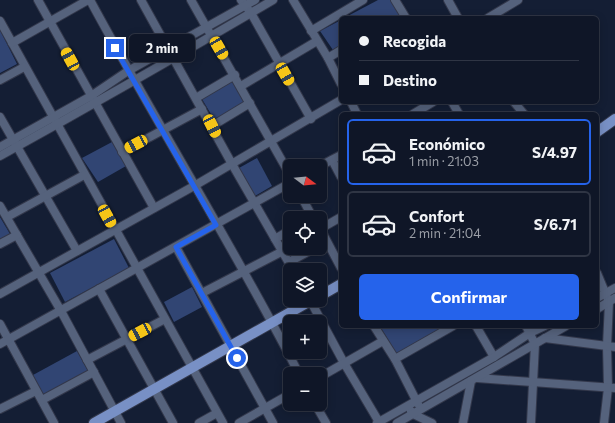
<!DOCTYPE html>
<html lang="es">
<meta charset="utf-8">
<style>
body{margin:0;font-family:Commissioner,sans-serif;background:#1d2333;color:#f1f3f6;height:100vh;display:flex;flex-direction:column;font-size:15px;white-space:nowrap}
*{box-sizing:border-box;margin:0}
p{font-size:13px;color:#9b9fa7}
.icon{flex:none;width:22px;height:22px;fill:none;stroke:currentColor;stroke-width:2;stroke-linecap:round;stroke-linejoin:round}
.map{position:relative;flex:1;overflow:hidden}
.sheet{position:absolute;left:339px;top:112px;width:260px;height:216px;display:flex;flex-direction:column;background:#0f1627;border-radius:6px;box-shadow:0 2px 10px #0003,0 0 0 1px #2f3544}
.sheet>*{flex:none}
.hud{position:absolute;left:339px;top:16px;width:260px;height:88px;border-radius:6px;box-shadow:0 2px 10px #0003,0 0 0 1px #2f3544;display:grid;align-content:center;height:88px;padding:0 20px;background:#0f1627}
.needle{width:26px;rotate:106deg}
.controls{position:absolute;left:283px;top:159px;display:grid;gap:8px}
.controls a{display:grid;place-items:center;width:44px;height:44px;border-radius:6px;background:#0f1627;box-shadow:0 2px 10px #0003,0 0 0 1px #2f3544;font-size:20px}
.end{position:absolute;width:18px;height:18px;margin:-9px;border:5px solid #2563eb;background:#fff;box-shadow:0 0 0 2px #fff}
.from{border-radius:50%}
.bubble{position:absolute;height:28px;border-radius:6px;background:#0f1627;box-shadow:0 2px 10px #0003,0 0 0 1px #2f3544;font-size:13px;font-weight:700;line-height:28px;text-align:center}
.car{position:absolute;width:12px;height:24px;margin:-12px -6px;border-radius:5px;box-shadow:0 0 3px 1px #0007;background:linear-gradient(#f5c518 24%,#345 0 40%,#f5c518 0 76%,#345 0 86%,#f5c518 0)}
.hud b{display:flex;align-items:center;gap:14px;height:38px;font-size:15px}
.hud b+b{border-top:1px solid #2f3544}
.hud i{width:10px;height:10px;background:#f1f3f6}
ul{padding:7px 0 0;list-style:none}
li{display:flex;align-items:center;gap:12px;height:66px;margin:0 8px 6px;padding:0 12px;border:2px solid #2f3544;border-radius:6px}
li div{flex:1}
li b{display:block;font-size:15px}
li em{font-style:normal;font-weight:700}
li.active{border-color:#2563eb}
li>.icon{width:36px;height:36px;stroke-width:1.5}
.button{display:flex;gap:8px;margin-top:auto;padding:8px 20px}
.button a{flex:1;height:46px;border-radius:6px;background:#2563eb;color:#fff;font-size:16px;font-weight:700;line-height:46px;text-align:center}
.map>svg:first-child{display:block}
.green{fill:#314573}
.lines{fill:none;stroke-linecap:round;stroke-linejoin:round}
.minor-casing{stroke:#33384b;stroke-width:10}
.major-casing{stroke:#33384b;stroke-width:12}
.minor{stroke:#55627c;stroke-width:8}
.major{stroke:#7890c5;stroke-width:10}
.route{stroke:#2563eb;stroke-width:5}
</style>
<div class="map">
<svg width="615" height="423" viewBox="0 0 615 423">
<rect width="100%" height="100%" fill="#141e34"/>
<!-- green -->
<g class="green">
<path d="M378 0H390L400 15 394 18H344Z"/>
<path d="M341 20V46L333 50 320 31Z"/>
<path d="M0 30 17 64 0 73Z"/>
<path d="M233 81 246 102 215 121 202 99Z"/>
<path d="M112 142 126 166 98 182 82 158Z"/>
<path d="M257 158 272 186 255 196 239 168Z"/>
<path d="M0 217 10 234 0 239Z"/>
<path d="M290 232V248H312L296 258 281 238Z"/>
<path d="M114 239 129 268 65 302 50 273Z"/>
<path d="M192 287 202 307 174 322 164 302Z"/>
<path d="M385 326H445L397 354 381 328Z"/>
<path d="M77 351 88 371 43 396 33 375Z"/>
</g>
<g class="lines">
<defs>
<g id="minor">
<path d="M38 0 154 208"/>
<path d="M90 0C158 126 234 247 299 374"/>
<path d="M141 0 232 164 293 270"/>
<path d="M191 0 290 175"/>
<path d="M241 0 251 13 311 119"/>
<path d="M293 0 328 58 341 84"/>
<path d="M395 0 406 18"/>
<path d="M448 0 458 18"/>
<path d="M488 18 518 0"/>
<path d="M0 21 223 423"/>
<path d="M311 31 363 0"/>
<path d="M12 43 88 0"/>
<path d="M328 58 341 50"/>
<path d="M0 80 24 67"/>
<path d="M241 86 317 41"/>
<path d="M196 98 235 75"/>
<path d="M351 102 357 114"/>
<path d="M452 102 459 114"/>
<path d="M514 102 524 114"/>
<path d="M413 114 433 102"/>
<path d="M0 117 77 251"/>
<path d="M212 126 250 103"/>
<path d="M0 147 91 96 128 71 255 0"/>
<path d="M122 152 202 109"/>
<path d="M0 156C92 105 183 53 273 0"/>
<path d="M332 160 341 177"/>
<path d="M320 166 341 155"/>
<path d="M301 196 313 218"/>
<path d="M0 206 61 311 121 423"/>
<path d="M7 217 84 175"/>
<path d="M320 228 341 268"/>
<path d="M320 229 341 217"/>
<path d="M275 239 290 230"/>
<path d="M0 244 17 235"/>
<path d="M176 247 273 423"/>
<path d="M289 262 315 248"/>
<path d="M597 273 609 302 607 346 608 388 604 423"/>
<path d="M99 289 173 423"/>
<path d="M202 293 283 251"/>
<path d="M0 294 194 186 341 100"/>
<path d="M597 298 615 288"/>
<path d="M310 300 344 363 379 422"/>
<path d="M597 309 615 298"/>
<path d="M0 324 54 423"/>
<path d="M374 326 395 359 418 404"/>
<path d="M476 326 494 357"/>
<path d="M526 326 535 344 531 423"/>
<path d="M545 338 615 347"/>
<path d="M0 344 290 183"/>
<path d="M395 359 453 326"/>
<path d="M87 360 165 319"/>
<path d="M320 377 383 341"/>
<path d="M477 378 615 388"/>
<path d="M42 400 94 372"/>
<path d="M315 404 326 423"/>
<path d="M0 409 36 391"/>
<path d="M411 411 413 414 432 423"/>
<path d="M199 423 217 413"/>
<path d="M239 423 290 394"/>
<path d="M377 423 494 357 530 333 545 326"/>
<path d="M397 423 566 326"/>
<path d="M463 423 471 381"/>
</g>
<g id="major">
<path d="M597 132 615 119"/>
<path d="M320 296 341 284"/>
<path d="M94 423 312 300"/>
</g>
</defs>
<!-- minor casing -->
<use href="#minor" class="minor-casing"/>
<!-- major casing -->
<use href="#major" class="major-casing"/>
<!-- minor -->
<use href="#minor" class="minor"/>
<!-- major -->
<use href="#major" class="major"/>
</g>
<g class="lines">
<!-- route -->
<path class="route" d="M115 48 216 225 176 247 237 358"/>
</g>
</svg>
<div class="controls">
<a><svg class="needle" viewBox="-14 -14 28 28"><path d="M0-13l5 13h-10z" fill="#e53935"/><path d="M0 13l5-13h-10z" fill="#9b9fa7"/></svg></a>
<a><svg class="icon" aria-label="locate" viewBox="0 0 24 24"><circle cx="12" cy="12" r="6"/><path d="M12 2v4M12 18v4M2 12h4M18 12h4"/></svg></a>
<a><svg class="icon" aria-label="layers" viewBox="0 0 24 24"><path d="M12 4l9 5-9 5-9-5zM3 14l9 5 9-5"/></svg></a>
<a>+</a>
<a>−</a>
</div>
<i class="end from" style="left:237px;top:358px"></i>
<i class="end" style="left:115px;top:48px"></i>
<div class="bubble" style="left:129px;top:34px;width:66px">2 min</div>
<i class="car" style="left:219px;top:48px;rotate:150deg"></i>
<i class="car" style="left:70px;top:59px;rotate:331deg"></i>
<i class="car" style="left:285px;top:74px;rotate:150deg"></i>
<i class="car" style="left:212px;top:126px;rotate:153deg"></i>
<i class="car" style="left:136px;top:144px;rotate:242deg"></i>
<i class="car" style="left:107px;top:216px;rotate:151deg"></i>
<i class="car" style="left:140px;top:332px;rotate:242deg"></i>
<div class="hud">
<b><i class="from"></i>Recogida</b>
<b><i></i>Destino</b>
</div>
<section class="sheet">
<ul>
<li class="active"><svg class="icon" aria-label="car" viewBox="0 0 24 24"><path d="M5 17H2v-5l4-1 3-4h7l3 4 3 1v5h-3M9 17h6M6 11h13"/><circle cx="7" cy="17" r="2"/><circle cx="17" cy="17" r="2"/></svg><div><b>Económico</b><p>1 min · 21:03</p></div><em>S/4.97</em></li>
<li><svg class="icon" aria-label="car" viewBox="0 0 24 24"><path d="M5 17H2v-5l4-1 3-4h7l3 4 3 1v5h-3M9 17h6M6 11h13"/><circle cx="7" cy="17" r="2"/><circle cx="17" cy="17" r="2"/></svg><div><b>Confort</b><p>2 min · 21:04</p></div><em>S/6.71</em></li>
</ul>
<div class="button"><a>Confirmar</a></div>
</section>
</div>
